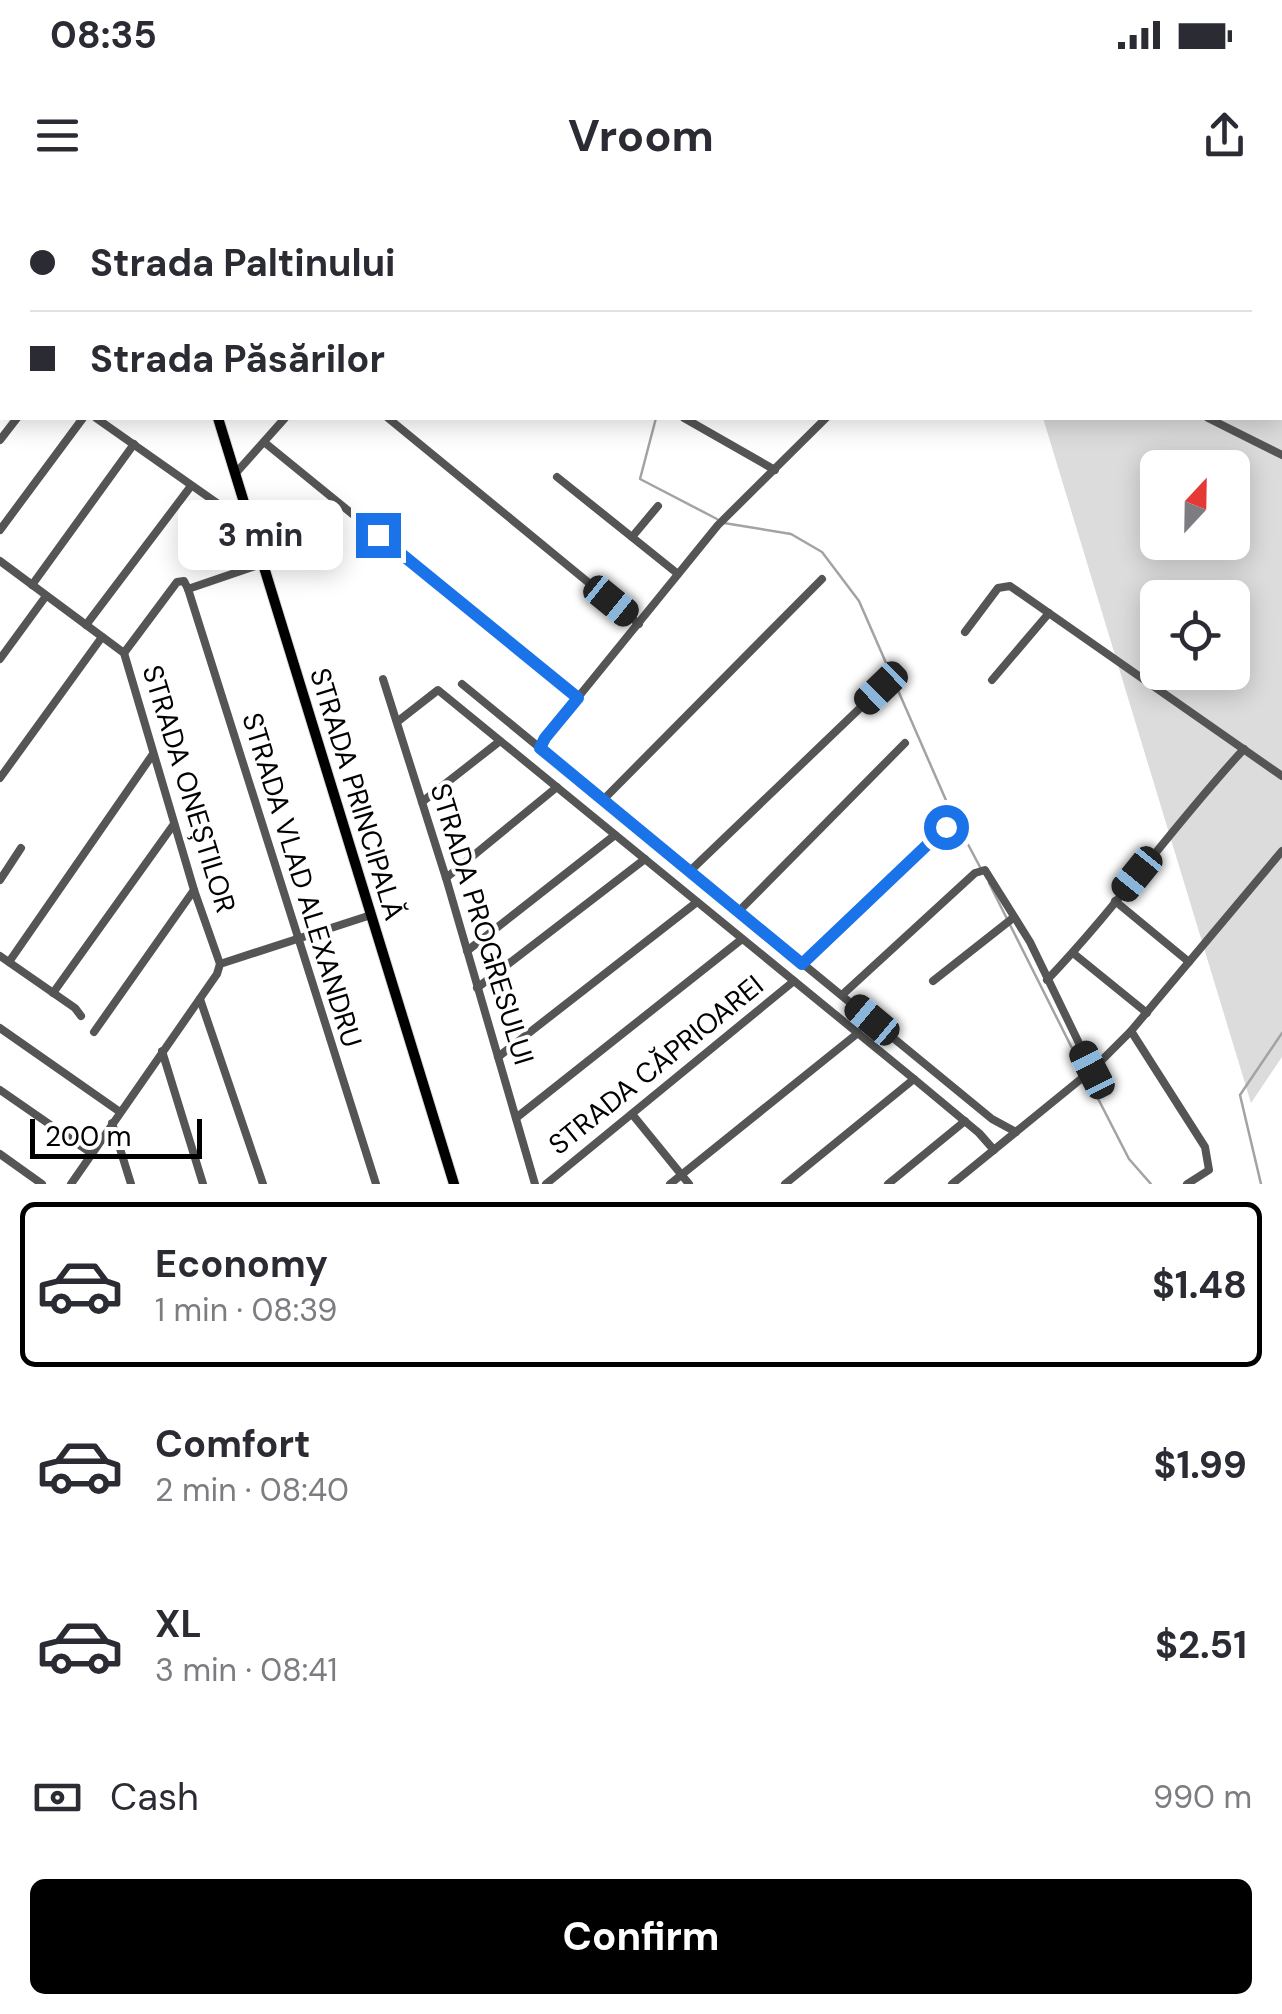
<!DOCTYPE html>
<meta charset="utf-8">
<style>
body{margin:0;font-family:"DM Sans",sans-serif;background:#f7f7f7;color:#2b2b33;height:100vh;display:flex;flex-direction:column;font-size:38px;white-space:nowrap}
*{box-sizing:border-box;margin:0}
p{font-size:32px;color:#7c7c81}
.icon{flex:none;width:55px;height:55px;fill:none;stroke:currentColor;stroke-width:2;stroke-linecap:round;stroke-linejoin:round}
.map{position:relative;height:984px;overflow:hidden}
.details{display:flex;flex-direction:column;background:#fff;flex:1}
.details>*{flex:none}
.banner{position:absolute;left:0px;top:0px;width:1282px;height:220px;box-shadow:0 5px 25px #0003;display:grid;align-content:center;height:220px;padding:0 30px;background:#fff}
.needle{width:65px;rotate:22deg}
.controls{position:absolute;left:1140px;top:250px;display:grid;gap:20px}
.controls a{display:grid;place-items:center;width:110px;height:110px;border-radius:15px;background:#fff;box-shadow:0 5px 25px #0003;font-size:50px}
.scale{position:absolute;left:30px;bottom:25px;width:172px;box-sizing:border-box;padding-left:10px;border:5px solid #000;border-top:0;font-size:28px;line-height:35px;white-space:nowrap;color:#000;-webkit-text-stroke:8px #fff;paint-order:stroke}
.end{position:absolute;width:45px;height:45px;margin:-22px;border:12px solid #1a73e8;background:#fff;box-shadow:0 0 0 5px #fff}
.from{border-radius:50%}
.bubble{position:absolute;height:70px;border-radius:15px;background:#fff;box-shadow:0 5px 25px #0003;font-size:32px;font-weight:700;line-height:70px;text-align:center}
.car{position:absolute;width:30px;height:60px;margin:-30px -15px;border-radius:12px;box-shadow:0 0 8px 2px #0007;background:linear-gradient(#222 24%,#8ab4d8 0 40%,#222 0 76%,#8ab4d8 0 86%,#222 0)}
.banner b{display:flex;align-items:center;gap:35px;height:95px;font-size:38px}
.banner b+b{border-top:2px solid #e1e1e2}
.banner i{width:25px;height:25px;background:#2b2b33}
ul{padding:18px 0 0;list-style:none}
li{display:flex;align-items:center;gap:30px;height:165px;margin:0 20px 15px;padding:0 10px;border:5px solid transparent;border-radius:15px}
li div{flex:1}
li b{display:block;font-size:38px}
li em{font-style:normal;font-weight:700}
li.selected{border-color:#000}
li>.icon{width:90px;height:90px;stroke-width:1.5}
.pay{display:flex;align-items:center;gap:25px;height:110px;padding:0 30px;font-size:38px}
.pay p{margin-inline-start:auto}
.action{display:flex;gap:20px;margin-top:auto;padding:20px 30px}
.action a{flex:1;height:115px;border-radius:15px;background:#000;color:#fff;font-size:40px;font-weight:700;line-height:115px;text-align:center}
.status{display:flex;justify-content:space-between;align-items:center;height:70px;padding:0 50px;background:#fff;direction:ltr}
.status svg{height:28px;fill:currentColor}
header{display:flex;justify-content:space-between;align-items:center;height:130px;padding:0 30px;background:#fff;font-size:45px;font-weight:700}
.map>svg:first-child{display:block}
.green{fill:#dcdcdc;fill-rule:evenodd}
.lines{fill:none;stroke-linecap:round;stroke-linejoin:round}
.stream{stroke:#a3a3a3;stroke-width:2.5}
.major-casing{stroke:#dbdbdb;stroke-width:12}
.minor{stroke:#555;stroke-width:8}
.major{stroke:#000;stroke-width:10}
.route{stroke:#1a73e8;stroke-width:12}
.labels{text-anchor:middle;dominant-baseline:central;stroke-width:8;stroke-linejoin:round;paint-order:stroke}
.street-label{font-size:28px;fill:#000;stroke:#fff}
</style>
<div class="status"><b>08:35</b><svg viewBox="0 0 49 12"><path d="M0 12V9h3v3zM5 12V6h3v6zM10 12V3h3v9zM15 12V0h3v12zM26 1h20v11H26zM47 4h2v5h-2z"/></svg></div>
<header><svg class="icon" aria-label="menu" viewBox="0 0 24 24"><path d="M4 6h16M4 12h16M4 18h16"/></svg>Vroom<svg class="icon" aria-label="share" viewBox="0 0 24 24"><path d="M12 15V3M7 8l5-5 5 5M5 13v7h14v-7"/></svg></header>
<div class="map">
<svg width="1282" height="984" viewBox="0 0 1282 984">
<rect width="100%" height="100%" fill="#fff"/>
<!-- green -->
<path class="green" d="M1207 0H1282V857L1251 903 1043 218H1280V2H1206ZM1158 268H1232V342H1158ZM1158 398H1232V472H1158Z"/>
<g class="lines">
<!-- stream -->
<g class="stream">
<path d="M715 0 720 2"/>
<path d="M656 218 640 279 717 319"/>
<path d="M724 323 791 334 822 352 859 401 952 614 980 667"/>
<path d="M989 683 1084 872"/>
<path d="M1088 879 1129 959 1151 984"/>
<path d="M1261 984 1240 895 1282 833"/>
</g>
<defs>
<g id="major">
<path d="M144 0 145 2"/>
<path d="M218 218 454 984"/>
</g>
</defs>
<!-- major casing -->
<use href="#major" class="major-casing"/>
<!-- minor -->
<g class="minor">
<path d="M64 0 66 2"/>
<path d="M229 0 230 2"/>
<path d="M306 0 308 2"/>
<path d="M775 0 780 2"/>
<path d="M1146 0 1151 2"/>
<path d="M561 2 563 0"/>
<path d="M634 2 636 0"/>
<path d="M821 2 822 0"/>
<path d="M898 2 899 0"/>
<path d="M944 2 945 0"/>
<path d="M1057 2 1058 0"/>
<path d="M1183 2 1184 0"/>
<path d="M0 145 2 147"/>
<path d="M0 201 2 198"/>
<path d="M96 218 251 327"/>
<path d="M388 218 639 424"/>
<path d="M684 218 775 270"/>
<path d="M1208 218 1282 255"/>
<path d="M0 240 17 218"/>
<path d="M264 242 578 498"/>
<path d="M235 274 285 218"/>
<path d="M557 277 678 374"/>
<path d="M0 330 83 218"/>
<path d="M632 337 658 306"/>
<path d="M0 361 124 453 194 690 220 764"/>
<path d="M32 385 134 244"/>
<path d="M188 389 376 984"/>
<path d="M188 389 261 364"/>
<path d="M86 425 191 286"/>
<path d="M965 432 998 388 1010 386 1282 576"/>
<path d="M124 453 177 382 184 381 188 389"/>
<path d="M0 459 46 396"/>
<path d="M383 479 446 678 535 984"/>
<path d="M992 480 1049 413"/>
<path d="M462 484 992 919 1016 932"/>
<path d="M397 522 438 490 914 879 979 933 994 950"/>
<path d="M540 549 545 538 718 325 826 218"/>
<path d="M0 578 102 437"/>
<path d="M603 600 822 379"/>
<path d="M422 602 500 541"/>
<path d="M689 672 881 488"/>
<path d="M446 678 557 587"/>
<path d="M0 680 21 648"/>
<path d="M1115 701 1189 762"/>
<path d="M738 712 905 543"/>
<path d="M467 751 615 635"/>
<path d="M1073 753 1147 813"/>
<path d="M0 756 75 808 81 816"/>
<path d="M9 762 153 554"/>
<path d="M802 765 946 627"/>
<path d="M1047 780C1117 707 1175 623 1244 549"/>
<path d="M933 781 1013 718"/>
<path d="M477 788 645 659"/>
<path d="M53 793 174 624"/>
<path d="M842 795 975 673 985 670 1030 742 1092 870"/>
<path d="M200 799 263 984"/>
<path d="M0 828 120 912"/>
<path d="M1131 831 1205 947 1209 970 1187 984"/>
<path d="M94 832 194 690"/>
<path d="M162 851 203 984"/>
<path d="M498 857 697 702"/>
<path d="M0 890 91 953"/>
<path d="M632 914 689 984"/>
<path d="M516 918 742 739"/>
<path d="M112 923 131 984"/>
<path d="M0 954 42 984"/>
<path d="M71 984 217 774 220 764 371 715"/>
<path d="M546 984 794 781"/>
<path d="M670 984 858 833"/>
<path d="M785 984 914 879"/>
<path d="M888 984 965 921"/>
<path d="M952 984 1092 870 1131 831 1282 651"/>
</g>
<!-- major -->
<use href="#major" class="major"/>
</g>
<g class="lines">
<!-- route -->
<path class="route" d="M378 335 578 498 545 538 540 548 802 764 946 627"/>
</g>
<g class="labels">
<!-- street labels -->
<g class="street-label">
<text transform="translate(189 589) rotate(73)">STRADA ONEȘTILOR</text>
<text transform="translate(357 594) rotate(73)">STRADA PRINCIPALĂ</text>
<text transform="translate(302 680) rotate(73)">STRADA VLAD ALEXANDRU</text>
<text transform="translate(482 724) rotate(73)">STRADA PROGRESULUI</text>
<text transform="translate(656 865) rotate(-39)">STRADA CĂPRIOAREI</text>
</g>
</g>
</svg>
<div class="controls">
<a><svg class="needle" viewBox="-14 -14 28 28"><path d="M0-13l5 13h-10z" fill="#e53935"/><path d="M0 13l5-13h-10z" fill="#7c7c81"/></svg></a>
<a><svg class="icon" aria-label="locate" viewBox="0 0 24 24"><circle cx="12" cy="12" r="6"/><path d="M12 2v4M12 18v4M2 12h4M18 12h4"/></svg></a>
</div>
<div class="scale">200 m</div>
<i class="end from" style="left:946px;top:627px"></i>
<i class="end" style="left:378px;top:335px"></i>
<div class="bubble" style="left:178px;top:300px;width:165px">3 min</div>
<i class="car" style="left:611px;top:401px;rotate:129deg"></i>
<i class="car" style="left:881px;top:488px;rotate:226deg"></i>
<i class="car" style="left:1137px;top:674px;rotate:219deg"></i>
<i class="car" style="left:872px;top:820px;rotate:310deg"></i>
<i class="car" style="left:1092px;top:870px;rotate:333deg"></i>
<div class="banner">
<b><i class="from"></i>Strada Paltinului</b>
<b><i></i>Strada Păsărilor</b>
</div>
</div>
<section class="details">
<ul>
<li class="selected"><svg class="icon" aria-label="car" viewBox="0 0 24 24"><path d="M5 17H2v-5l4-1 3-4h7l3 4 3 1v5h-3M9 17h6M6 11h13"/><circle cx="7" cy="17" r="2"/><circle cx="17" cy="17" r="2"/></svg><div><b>Economy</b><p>1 min · 08:39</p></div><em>$1.48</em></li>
<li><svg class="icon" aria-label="car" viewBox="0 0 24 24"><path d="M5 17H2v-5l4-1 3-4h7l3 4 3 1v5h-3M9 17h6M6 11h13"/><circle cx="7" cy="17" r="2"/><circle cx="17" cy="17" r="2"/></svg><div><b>Comfort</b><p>2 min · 08:40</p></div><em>$1.99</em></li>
<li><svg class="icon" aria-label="car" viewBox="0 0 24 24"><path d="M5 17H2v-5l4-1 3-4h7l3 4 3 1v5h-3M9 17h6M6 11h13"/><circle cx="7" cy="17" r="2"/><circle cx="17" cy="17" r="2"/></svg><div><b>XL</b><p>3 min · 08:41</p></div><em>$2.51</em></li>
</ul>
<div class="pay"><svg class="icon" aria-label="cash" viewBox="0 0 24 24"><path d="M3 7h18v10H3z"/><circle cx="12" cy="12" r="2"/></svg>Cash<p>990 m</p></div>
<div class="action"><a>Confirm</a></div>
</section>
